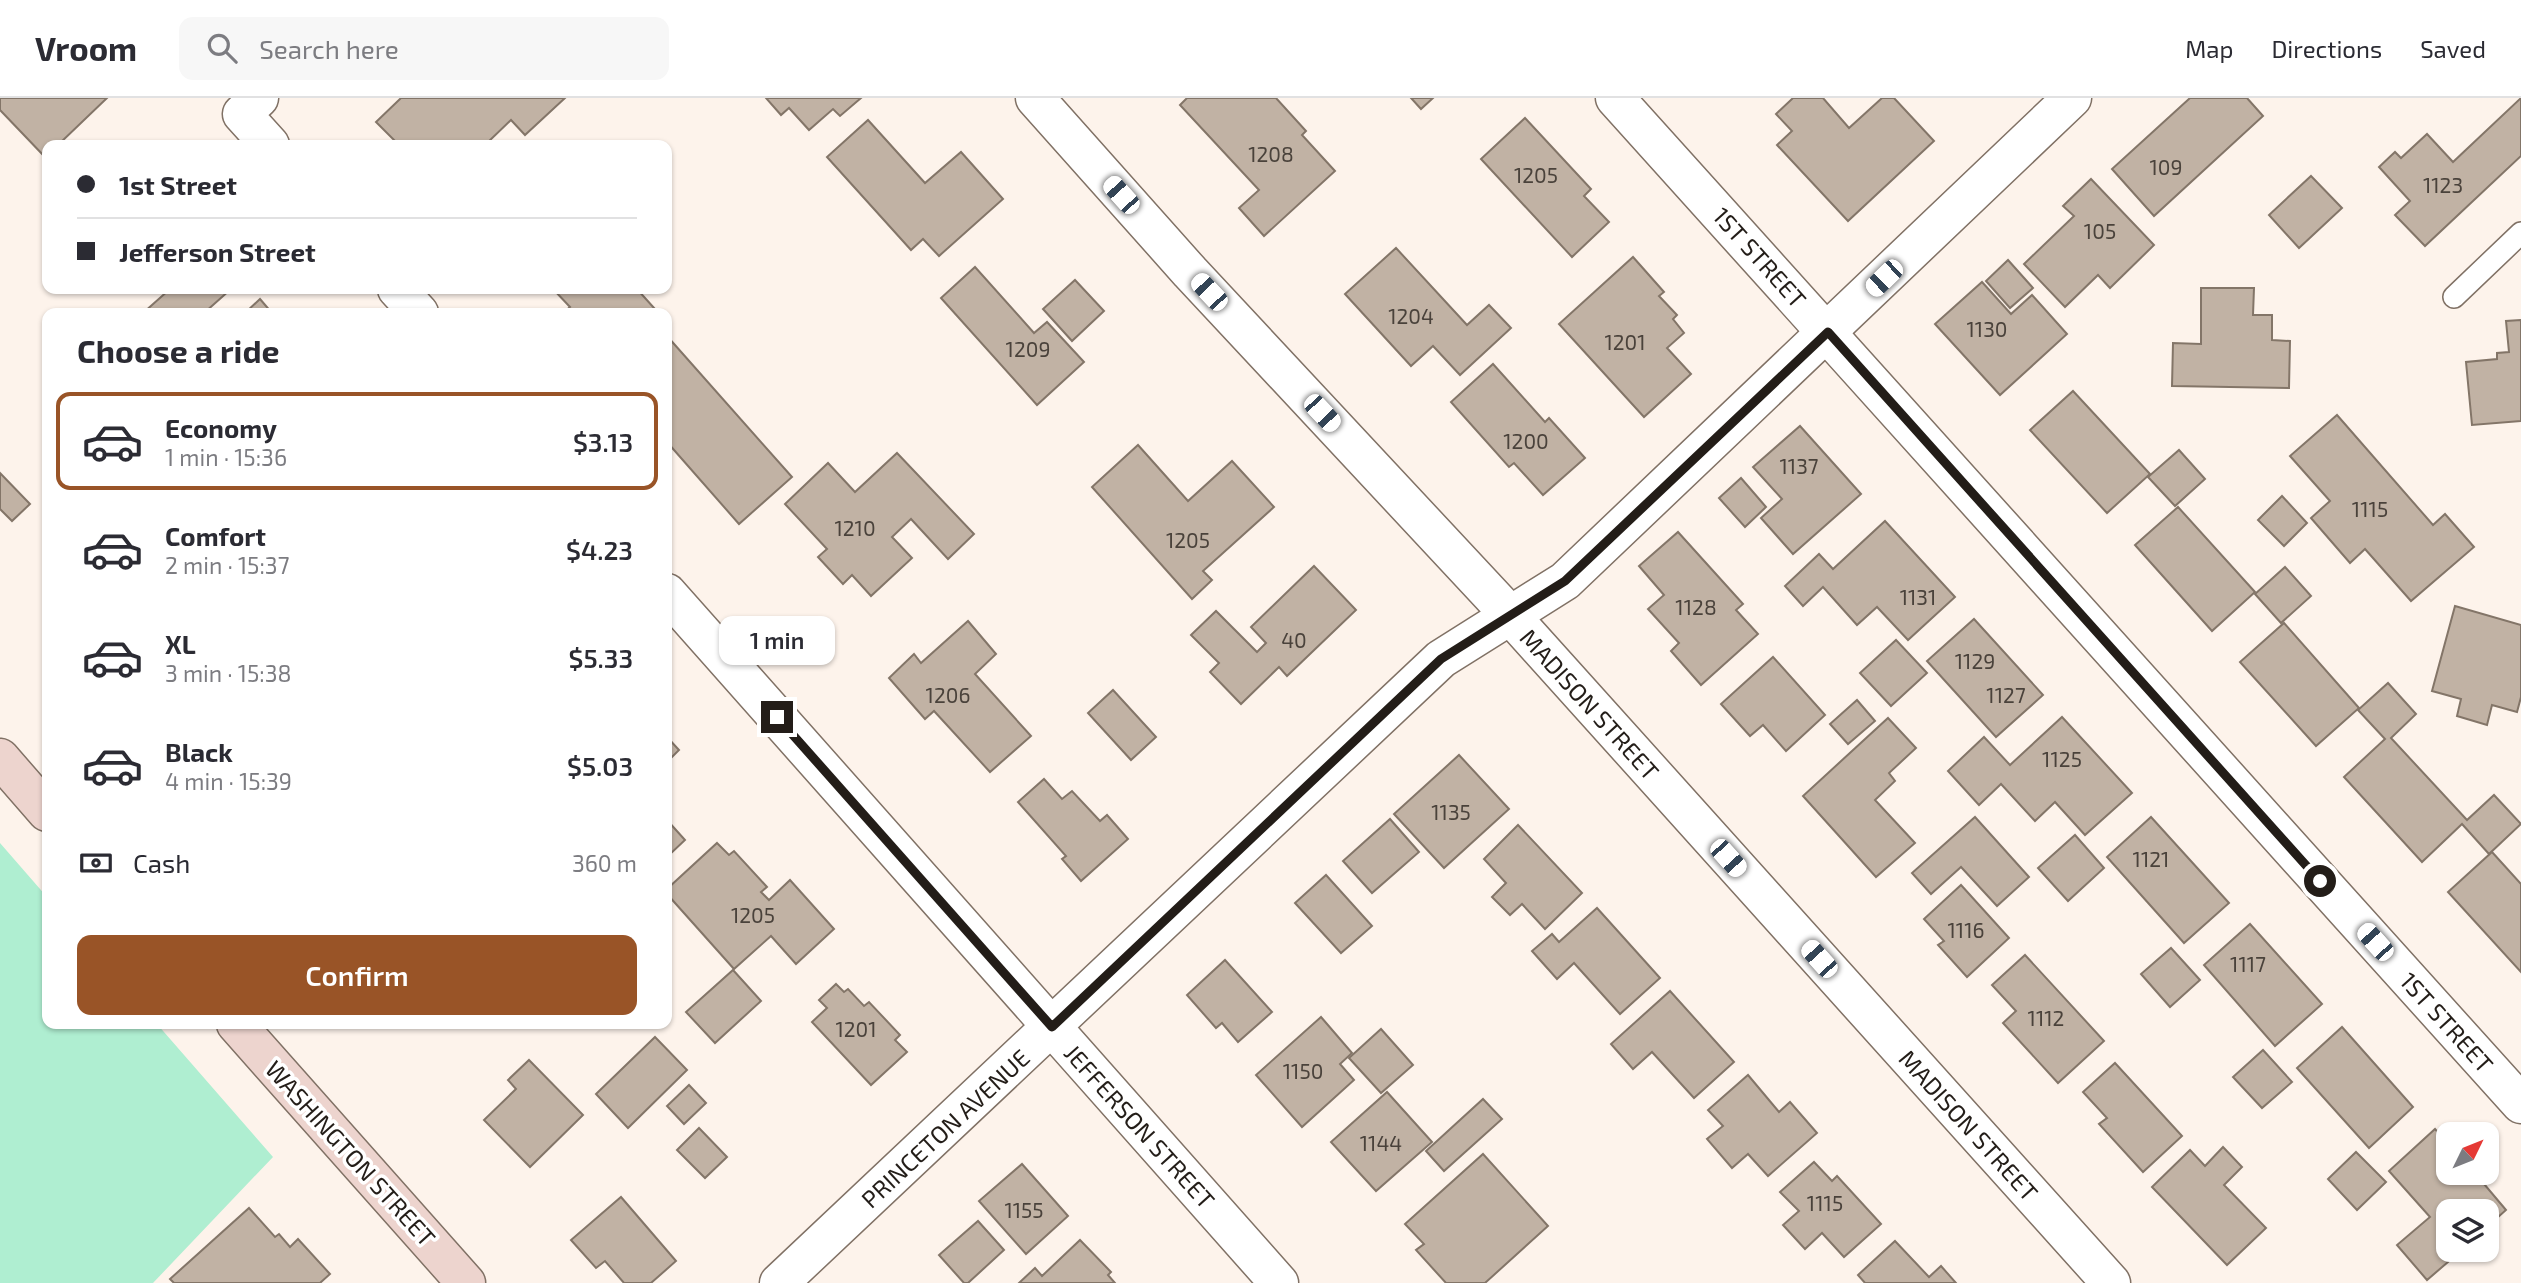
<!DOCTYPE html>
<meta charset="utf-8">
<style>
body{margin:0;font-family:"Exo 2",sans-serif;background:#f7f7f7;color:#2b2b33;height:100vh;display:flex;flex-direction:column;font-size:26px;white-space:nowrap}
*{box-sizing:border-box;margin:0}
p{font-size:23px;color:#7c7c81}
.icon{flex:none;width:38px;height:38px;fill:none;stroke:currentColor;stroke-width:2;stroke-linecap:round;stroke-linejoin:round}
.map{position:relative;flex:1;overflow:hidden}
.sheet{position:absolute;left:42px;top:210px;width:630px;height:721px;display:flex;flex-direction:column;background:#fff;border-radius:14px;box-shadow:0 2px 5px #0004}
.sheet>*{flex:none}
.hud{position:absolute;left:42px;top:42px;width:630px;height:154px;border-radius:14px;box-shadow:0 2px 5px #0004;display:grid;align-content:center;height:154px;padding:0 35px;background:#fff}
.needle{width:46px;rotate:47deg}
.buttons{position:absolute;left:2436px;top:1024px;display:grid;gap:14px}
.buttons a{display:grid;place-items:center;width:63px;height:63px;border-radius:14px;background:#fff;box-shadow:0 2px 5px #0004;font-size:35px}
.end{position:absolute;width:32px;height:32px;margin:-16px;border:9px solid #231d18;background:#fff;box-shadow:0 0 0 4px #fff}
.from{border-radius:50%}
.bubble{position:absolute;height:49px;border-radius:14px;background:#fff;box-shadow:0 2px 5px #0004;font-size:23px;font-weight:600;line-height:49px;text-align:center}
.car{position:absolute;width:21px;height:42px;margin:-21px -10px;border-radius:9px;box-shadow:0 0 5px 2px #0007;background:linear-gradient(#fff 24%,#345 0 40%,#fff 0 76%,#345 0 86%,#fff 0)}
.hud b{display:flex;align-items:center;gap:24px;height:66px;font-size:26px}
.hud b+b{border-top:2px solid #e1e1e2}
.hud i{width:18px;height:18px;background:#2b2b33}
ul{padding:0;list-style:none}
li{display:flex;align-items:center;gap:21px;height:98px;margin:0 14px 10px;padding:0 21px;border:4px solid transparent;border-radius:14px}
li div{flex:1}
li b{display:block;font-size:26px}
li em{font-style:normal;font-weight:600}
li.current{border-color:#995427}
li>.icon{width:63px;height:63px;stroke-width:1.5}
h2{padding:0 35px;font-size:32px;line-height:84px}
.pay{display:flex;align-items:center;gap:18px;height:77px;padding:0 35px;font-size:26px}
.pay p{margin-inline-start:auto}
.action{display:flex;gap:14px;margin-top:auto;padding:14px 35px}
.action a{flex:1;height:80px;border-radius:14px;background:#995427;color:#fff;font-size:28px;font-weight:600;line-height:80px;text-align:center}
header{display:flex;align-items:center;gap:42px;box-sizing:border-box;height:98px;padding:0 35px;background:#fff;border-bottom:2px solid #e1e1e2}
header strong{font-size:33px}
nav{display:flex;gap:38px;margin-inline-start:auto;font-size:24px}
.search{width:490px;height:63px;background:#f7f7f7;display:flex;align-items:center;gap:18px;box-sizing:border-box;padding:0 24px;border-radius:14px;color:#7c7c81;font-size:26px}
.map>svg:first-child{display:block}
.green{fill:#afeed1}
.building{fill:#c1b2a4;stroke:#837568;stroke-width:2}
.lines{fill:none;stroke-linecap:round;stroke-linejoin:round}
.lane-casing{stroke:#807165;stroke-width:24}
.street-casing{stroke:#807165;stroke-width:41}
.secondary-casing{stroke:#807165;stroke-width:41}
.lane{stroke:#fff;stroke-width:21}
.street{stroke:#fff;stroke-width:38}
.secondary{stroke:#edd4ce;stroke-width:38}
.route{stroke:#231d18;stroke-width:9}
.labels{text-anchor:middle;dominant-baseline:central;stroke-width:7;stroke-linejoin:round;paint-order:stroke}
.number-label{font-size:21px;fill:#4a423b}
.street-label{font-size:24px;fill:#231d18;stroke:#fff}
</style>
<header>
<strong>Vroom</strong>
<div class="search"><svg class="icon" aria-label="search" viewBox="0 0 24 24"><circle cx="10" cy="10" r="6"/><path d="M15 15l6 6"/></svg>Search here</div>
<nav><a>Map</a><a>Directions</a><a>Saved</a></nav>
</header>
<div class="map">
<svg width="2521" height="1185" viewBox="0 0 2521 1185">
<rect width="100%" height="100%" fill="#fdf3eb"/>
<!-- green -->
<path class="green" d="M0 745 47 799V926H157L273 1059 153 1185H0Z"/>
<!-- building -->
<g class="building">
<path d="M0 0H107L58 47H47L45 59 0 12Z"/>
<path d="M401 0H565L525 37 511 22 485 47H399L376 24Z"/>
<path d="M766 0H861L840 18 833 11 809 32 789 10 781 17Z"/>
<path d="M1187 0H1276L1306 33 1302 37 1335 73 1264 138 1239 110 1259 92 1180 7Z"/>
<path d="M1411 0H1433L1421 11Z"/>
<path d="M1793 0H1823L1849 30 1882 0H1894L1934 43 1848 123 1777 47 1792 33 1776 16Z"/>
<path d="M2190 0H2247L2263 18 2154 118 2112 71Z"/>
<path d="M2521 0V58L2425 148 2395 117 2410 103 2379 69 2395 54 2401 60 2427 36 2453 64Z"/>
<path d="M1525 20 1591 91 1584 98 1609 124 1572 159 1481 61Z"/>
<path d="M868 22 925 85 961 54 1003 101 939 158 923 141 911 152 827 59Z"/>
<path d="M2311 78 2342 110 2299 150 2269 117Z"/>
<path d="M2091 81 2154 147 2110 190 2098 177 2065 209 2024 166 2074 118 2063 108Z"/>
<path d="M1396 150 1467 227 1489 207 1511 230 1460 277 1433 248 1411 268 1345 196Z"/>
<path d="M1633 159 1664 194 1659 198 1677 217 1673 221 1684 235 1667 250 1691 276 1644 319 1559 226Z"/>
<path d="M2008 162 2033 190 2010 210 1986 183Z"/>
<path d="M975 169 1034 235 1047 224 1084 264 1037 307 941 200Z"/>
<path d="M1075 182 1104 213 1072 243 1043 211Z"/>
<path d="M1982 184 2011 216 2032 197 2067 236 2000 297 1935 226Z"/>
<path d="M2201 190H2254L2253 217H2272V242L2290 243 2289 290 2172 288 2173 245 2201 246Z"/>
<path d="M170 191H231L204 215H143Z"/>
<path d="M553 191H637L654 210 648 215H563L570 209Z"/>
<path d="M260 201 272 215H245Z"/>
<path d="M2521 222V323L2472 327 2466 264 2497 261V255L2509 254 2506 223Z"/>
<path d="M667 238 792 379 739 426 667 344Z"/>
<path d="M1493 266 1545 324 1549 320 1585 360 1543 397 1514 365 1509 369 1451 304Z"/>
<path d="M2073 293 2150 376 2107 415 2030 332Z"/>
<path d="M2337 317 2433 427 2445 416 2474 449 2411 503 2365 451 2350 465 2311 420 2330 403 2290 358Z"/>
<path d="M1800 328 1861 396 1793 456 1761 420 1782 401 1753 369Z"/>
<path d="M1138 347 1188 403 1232 363 1274 409 1203 473 1212 482 1192 501 1092 389Z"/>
<path d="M2179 352 2205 381 2175 408 2148 379Z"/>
<path d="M897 355 974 436 948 461 911 421 892 439 912 460 871 498 852 477 843 486 818 459 827 451 785 406 828 365 855 394Z"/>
<path d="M0 375 30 406 12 423 0 411Z"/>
<path d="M1741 380 1766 409 1745 429 1719 400Z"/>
<path d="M2282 398 2307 425 2284 448 2258 422Z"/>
<path d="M2178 409 2255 494 2212 533 2135 447Z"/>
<path d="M1885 423 1955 499 1908 542 1877 509 1857 527 1823 489 1803 508 1785 488 1819 456 1833 471Z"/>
<path d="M1678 434 1743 506 1736 512 1758 536 1701 587 1671 553 1679 545 1648 511 1664 497 1639 468Z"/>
<path d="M1314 468 1356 512 1287 578 1279 569 1241 606 1210 574 1219 565 1191 537 1216 513 1257 554 1266 545 1251 529Z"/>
<path d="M2285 469 2311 498 2281 525 2255 496Z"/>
<path d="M2455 508 2521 527V599L2517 614 2492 607 2487 627 2457 618 2461 601 2432 593Z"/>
<path d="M1974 521 2043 597 1996 639 1927 563Z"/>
<path d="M968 523 996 556 975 576 1031 638 990 674 934 613 925 621 889 580 914 556 921 565Z"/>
<path d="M2284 525 2359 610 2316 648 2240 564Z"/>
<path d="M1896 542 1927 575 1891 608 1860 575Z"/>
<path d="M1773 559 1825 617 1786 653 1763 627 1750 638 1721 606Z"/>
<path d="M2388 585 2416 616 2391 640 2467 722 2494 697 2521 726 2489 756 2462 726 2422 764 2344 679 2385 641 2358 612Z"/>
<path d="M1113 592 1156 639 1131 662 1088 615Z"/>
<path d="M1857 602 1875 623 1848 646 1830 626Z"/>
<path d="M2062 619 2132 695 2085 737 2055 704 2035 723 2001 686 1979 707 1948 673 1984 639 2010 667Z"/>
<path d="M1888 620 1916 650 1889 675 1895 683 1875 702 1915 745 1876 779 1803 698Z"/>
<path d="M667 639 679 652 667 664Z"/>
<path d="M1459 657 1509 711 1444 770 1394 716Z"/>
<path d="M1044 681 1062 701 1072 693 1100 723 1107 717 1128 741 1081 783 1062 761 1066 758 1018 704Z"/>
<path d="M1975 719 2029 779 1997 808 1961 769 1931 796 1912 775Z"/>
<path d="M2151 719 2229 805 2184 845 2107 759Z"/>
<path d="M1390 721 1419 754 1372 795 1343 763Z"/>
<path d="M667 722 685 742 667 759Z"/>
<path d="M1518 727 1582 795 1545 831 1522 806 1510 817 1492 799 1506 785 1484 761Z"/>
<path d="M2075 737 2104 770 2068 803 2038 770Z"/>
<path d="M717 745 729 757 734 753 767 789 761 794 769 802 790 782 834 831 796 866 771 838 734 871 667 796V791Z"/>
<path d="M2492 754 2521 786V874L2448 794Z"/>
<path d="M1326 777 1372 828 1341 855 1295 805Z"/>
<path d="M1961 787 2009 840 1967 879 1938 847 1944 843 1924 821Z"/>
<path d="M1597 810 1660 880 1620 916 1574 865 1557 881 1532 853 1552 836 1559 844Z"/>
<path d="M2250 826 2322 906 2275 948 2204 867Z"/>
<path d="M2171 850 2200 882 2170 909 2141 876Z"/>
<path d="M2025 857 2104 943 2058 985 2003 925 2016 913 1992 887Z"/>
<path d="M1225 862 1272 914 1238 944 1222 925 1216 930 1187 897Z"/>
<path d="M733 872 761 903 715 945 686 914Z"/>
<path d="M836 886 844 894 848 891 864 908 869 904 900 937 895 942 907 954 871 987 812 924 827 910 819 902Z"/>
<path d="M1670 893 1734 964 1694 1000 1652 954 1633 971 1611 946Z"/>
<path d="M1321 919 1352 955 1340 966 1354 982 1302 1029 1256 977Z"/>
<path d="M2342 929 2413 1009 2369 1050 2297 970Z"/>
<path d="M1381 931 1413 967 1381 995 1349 960Z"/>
<path d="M655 939 687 972 628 1030 596 996Z"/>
<path d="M2263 952 2292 984 2262 1010 2233 979Z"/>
<path d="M529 962 583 1017 530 1069 484 1022 516 991 508 982Z"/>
<path d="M2115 965 2182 1038 2143 1074 2099 1026 2107 1020 2083 994Z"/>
<path d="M1748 977 1779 1014 1790 1004 1817 1035 1768 1078 1748 1056 1732 1070 1707 1041 1723 1028 1708 1012Z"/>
<path d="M689 987 706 1005 684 1026 667 1008Z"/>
<path d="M1387 994 1432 1044 1376 1093 1331 1044Z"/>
<path d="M1483 1001 1502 1021 1444 1073 1426 1053Z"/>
<path d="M699 1030 727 1059 705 1080 677 1052Z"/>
<path d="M2435 1031 2448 1046V1074H2474L2506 1112 2487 1129V1113H2448V1152H2462L2427 1182 2397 1147 2430 1119 2389 1073Z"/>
<path d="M2223 1049 2242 1069 2224 1087 2266 1130 2227 1167 2152 1089 2190 1052 2205 1068Z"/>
<path d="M2356 1054 2386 1084 2357 1112 2328 1081Z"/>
<path d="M1483 1056 1548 1128 1485 1185H1446L1416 1152 1424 1146 1405 1126Z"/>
<path d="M1814 1064 1832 1083 1837 1078 1881 1126 1844 1159 1822 1135 1805 1151 1783 1127 1799 1113 1780 1094Z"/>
<path d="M1022 1066 1068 1118 1026 1156 979 1103Z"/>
<path d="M621 1099 676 1163 651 1185H624L605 1163 596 1170 571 1142Z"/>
<path d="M249 1110 275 1139 279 1136 290 1149 298 1141 330 1176 320 1185H174L170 1181Z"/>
<path d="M978 1123 1004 1152 968 1185H964L939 1157Z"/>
<path d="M1080 1142 1111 1174 1108 1177 1115 1185H1019L1035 1170 1042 1178Z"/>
<path d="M1895 1143 1929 1179 1941 1168 1956 1185H1865L1858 1177Z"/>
</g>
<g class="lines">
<defs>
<path id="lane" d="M2454 199 2521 135"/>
<g id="street">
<path d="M259 0 242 16 270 47"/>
<path d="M1035 0 1190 174 1510 517 2111 1185"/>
<path d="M1615 0 2521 1006"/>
<path d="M397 191 419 215"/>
<path d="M667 495 1279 1185"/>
<path d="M779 1185 1441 561 1565 483 2072 0"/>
</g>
<g id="secondary">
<path d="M0 660 47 714"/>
<path d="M236 926 466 1185"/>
</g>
</defs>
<!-- lane casing -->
<use href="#lane" class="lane-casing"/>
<!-- street casing -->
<use href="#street" class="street-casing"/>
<!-- secondary casing -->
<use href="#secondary" class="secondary-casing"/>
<!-- lane -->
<use href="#lane" class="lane"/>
<!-- street -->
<use href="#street" class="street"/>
<!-- secondary -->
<use href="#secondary" class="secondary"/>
</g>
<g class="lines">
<!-- route -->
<path class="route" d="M777 619 1052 929 1441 561 1565 483 1828 234 2320 783"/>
</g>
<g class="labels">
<!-- number labels -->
<g class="number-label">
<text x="1271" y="55">1208</text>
<text x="2166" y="68">109</text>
<text x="1536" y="76">1205</text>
<text x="2443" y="86">1123</text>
<text x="2100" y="132">105</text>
<text x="1411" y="217">1204</text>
<text x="1987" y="230">1130</text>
<text x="1625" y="243">1201</text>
<text x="1028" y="250">1209</text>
<text x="1526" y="342">1200</text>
<text x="1799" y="367">1137</text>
<text x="2370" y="410">1115</text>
<text x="855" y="429">1210</text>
<text x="1188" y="441">1205</text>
<text x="1918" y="498">1131</text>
<text x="1696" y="508">1128</text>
<text x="1294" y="541">40</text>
<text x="1975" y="562">1129</text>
<text x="948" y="596">1206</text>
<text x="2006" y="596">1127</text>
<text x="2062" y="660">1125</text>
<text x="1451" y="713">1135</text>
<text x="2151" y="760">1121</text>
<text x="753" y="816">1205</text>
<text x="1966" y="831">1116</text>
<text x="2248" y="865">1117</text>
<text x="2046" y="919">1112</text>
<text x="856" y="930">1201</text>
<text x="1303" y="972">1150</text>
<text x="1381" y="1044">1144</text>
<text x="1825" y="1104">1115</text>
<text x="1024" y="1111">1155</text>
</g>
<!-- street labels -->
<g class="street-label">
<text transform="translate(1760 159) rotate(48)">1ST STREET</text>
<text transform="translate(1590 606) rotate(48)">MADISON STREET</text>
<text transform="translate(2447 924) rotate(48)">1ST STREET</text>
<text transform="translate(1969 1027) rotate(48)">MADISON STREET</text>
<text transform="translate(1140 1028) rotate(48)">JEFFERSON STREET</text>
<text transform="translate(945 1030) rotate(-43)">PRINCETON AVENUE</text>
<text transform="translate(351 1055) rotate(48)">WASHINGTON STREET</text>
</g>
</g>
</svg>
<div class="buttons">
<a><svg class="needle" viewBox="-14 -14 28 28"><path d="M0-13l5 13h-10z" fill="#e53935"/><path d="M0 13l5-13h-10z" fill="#7c7c81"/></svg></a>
<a><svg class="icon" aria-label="layers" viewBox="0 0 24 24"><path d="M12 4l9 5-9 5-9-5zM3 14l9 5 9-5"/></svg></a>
</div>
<i class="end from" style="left:2320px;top:783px"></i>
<i class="end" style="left:777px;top:619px"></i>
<div class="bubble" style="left:719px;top:518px;width:116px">1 min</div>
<i class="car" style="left:1121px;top:97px;rotate:318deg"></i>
<i class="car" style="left:1884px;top:180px;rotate:226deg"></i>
<i class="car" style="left:1209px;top:194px;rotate:317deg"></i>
<i class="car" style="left:1322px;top:315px;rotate:137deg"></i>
<i class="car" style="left:1728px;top:760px;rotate:138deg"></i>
<i class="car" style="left:2375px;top:844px;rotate:318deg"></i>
<i class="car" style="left:1819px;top:861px;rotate:318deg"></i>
<div class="hud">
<b><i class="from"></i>1st Street</b>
<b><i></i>Jefferson Street</b>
</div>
<section class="sheet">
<h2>Choose a ride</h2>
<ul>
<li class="current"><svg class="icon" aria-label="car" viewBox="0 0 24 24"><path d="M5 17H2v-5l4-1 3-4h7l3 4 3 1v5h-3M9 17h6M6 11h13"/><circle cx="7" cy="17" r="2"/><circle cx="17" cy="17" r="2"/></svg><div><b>Economy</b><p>1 min · 15:36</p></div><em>$3.13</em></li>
<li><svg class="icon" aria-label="car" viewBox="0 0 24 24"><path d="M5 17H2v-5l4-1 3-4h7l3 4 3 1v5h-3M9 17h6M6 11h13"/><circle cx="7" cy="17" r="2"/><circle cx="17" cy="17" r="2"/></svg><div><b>Comfort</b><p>2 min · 15:37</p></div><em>$4.23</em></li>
<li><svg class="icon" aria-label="car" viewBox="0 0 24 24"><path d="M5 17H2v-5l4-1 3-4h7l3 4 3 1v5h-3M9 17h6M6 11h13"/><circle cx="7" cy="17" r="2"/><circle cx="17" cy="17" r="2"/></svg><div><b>XL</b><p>3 min · 15:38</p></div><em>$5.33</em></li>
<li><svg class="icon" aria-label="car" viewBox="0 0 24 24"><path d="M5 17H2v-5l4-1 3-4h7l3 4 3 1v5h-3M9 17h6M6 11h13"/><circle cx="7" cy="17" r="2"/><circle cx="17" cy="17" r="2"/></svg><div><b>Black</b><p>4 min · 15:39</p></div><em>$5.03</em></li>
</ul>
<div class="pay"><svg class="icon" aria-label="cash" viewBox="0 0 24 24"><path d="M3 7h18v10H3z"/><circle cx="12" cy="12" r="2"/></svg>Cash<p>360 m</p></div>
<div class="action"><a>Confirm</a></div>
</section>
</div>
